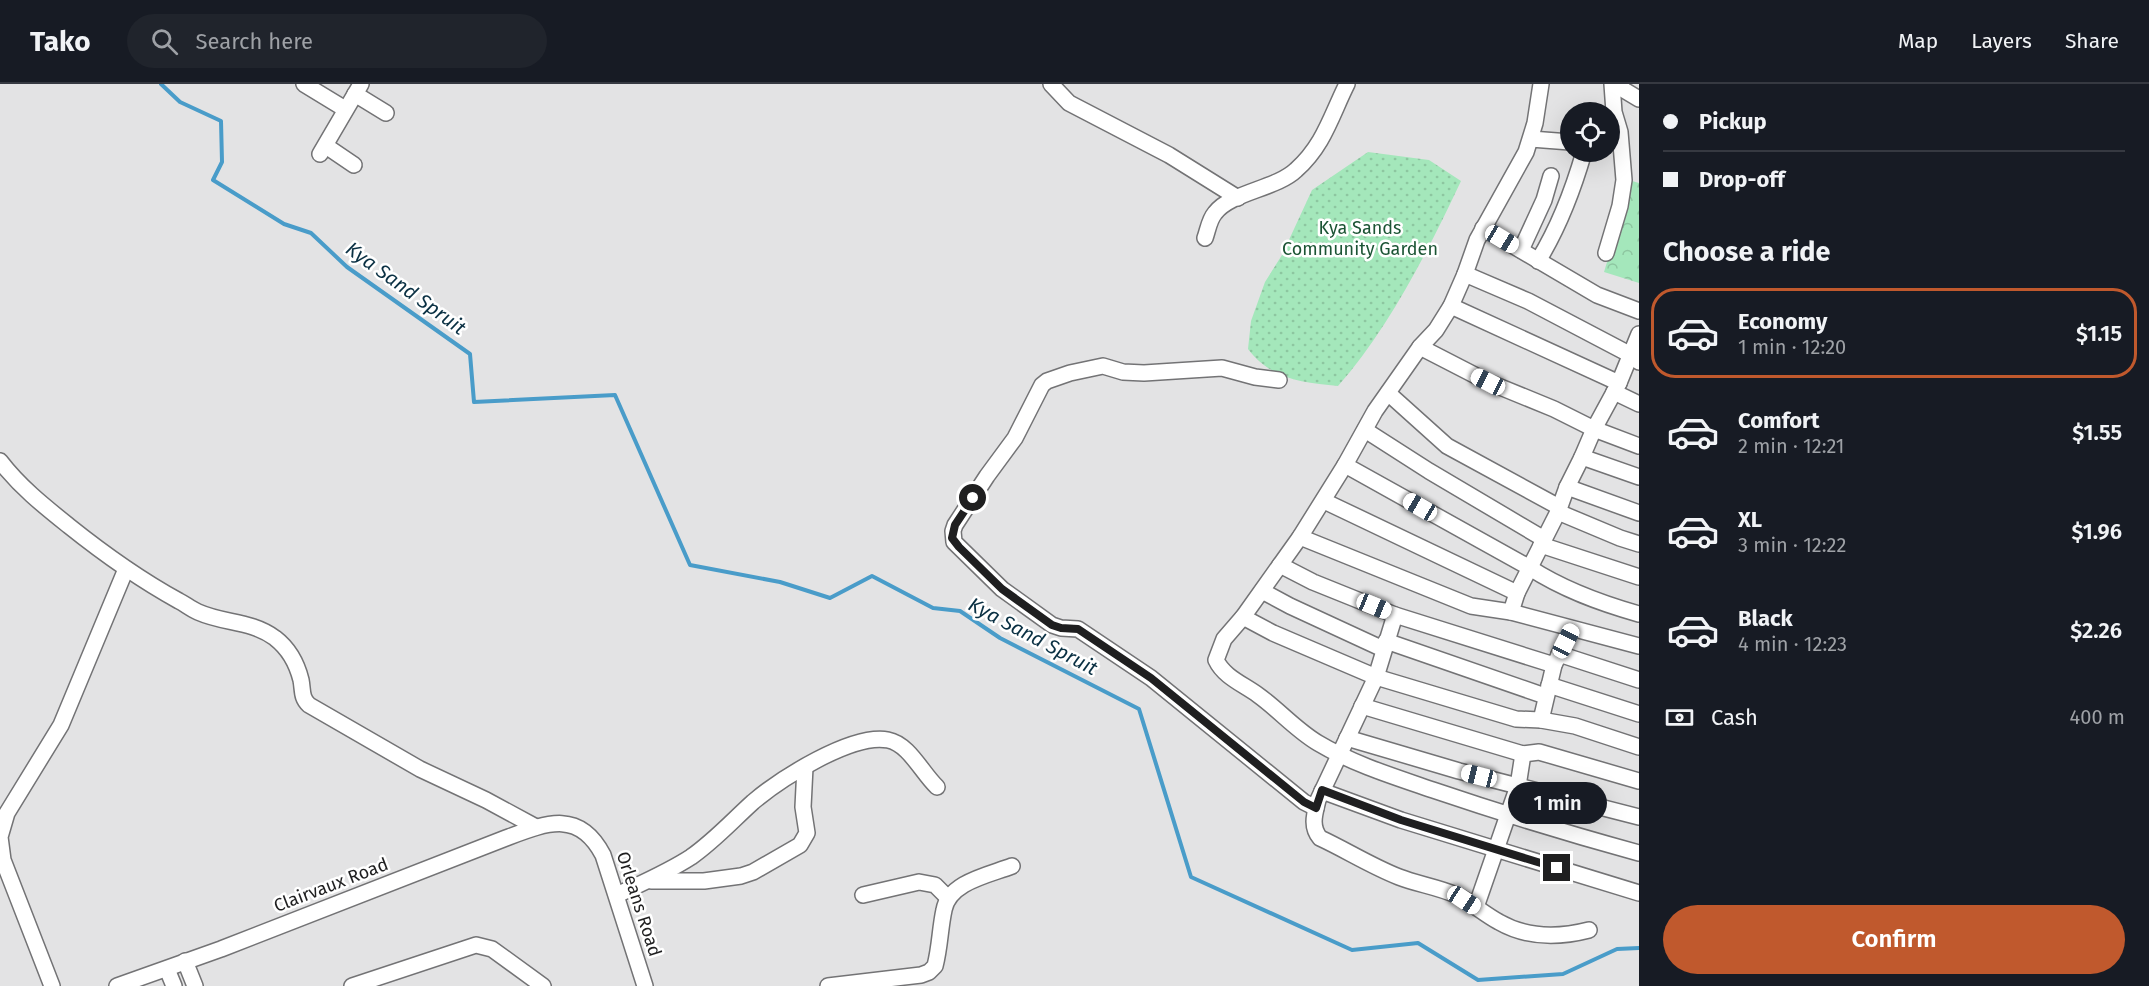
<!DOCTYPE html>
<meta charset="utf-8">
<style>
body{margin:0;font-family:"Fira Sans",sans-serif;background:#20242c;color:#f1f3f6;height:100vh;display:flex;flex-direction:column;font-size:22px;white-space:nowrap}
*{box-sizing:border-box;margin:0}
p{font-size:20px;color:#9ea1a6}
.icon{flex:none;width:33px;height:33px;fill:none;stroke:currentColor;stroke-width:2;stroke-linecap:round;stroke-linejoin:round}
.map{position:relative;flex:1;overflow:hidden}
.sheet{display:flex;flex-direction:column;background:#171b24;width:510px}
.sheet>*{flex:none}
.top-card{display:grid;align-content:center;height:132px;padding:0 24px;background:#171b24}
.controls{position:absolute;left:1560px;top:18px;display:grid;gap:12px}
.controls a{display:grid;place-items:center;width:60px;height:60px;border-radius:50%;background:#171b24;box-shadow:0 6px 24px #0002;font-size:30px}
.end{position:absolute;width:27px;height:27px;margin:-14px;border:8px solid #1f1f20;background:#fff;box-shadow:0 0 0 3px #fff}
.from{border-radius:50%}
.bubble{position:absolute;height:42px;border-radius:21px;background:#171b24;box-shadow:0 6px 24px #0002;font-size:20px;font-weight:600;line-height:42px;text-align:center}
.car{position:absolute;width:18px;height:36px;margin:-18px -9px;border-radius:8px;box-shadow:0 0 4px 2px #0007;background:linear-gradient(#fff 24%,#345 0 40%,#fff 0 76%,#345 0 86%,#fff 0)}
.top-card b{display:flex;align-items:center;gap:21px;height:57px;font-size:22px}
.top-card b+b{border-top:2px solid #363941}
.top-card i{width:15px;height:15px;background:#f1f3f6}
ul{padding:0;list-style:none}
li{display:flex;align-items:center;gap:18px;height:90px;margin:0 12px 9px;padding:0 12px;border:3px solid transparent;border-radius:24px}
li div{flex:1}
li b{display:block;font-size:22px}
li em{font-style:normal;font-weight:600}
li.current{border-color:#c0592d}
li>.icon{width:54px;height:54px;stroke-width:1.5}
h2{padding:0 24px;font-size:27px;line-height:72px}
.pay{display:flex;align-items:center;gap:15px;height:66px;padding:0 24px;font-size:22px}
.pay p{margin-inline-start:auto}
.action{display:flex;gap:12px;margin-top:auto;padding:12px 24px}
.action a{flex:1;height:69px;border-radius:36px;background:#c0592d;color:#fff;font-size:24px;font-weight:600;line-height:69px;text-align:center}
header{display:flex;align-items:center;gap:36px;box-sizing:border-box;height:84px;padding:0 30px;background:#171b24;border-bottom:2px solid #363941}
header strong{font-size:28px}
nav{display:flex;gap:33px;margin-inline-start:auto;font-size:21px}
.search{width:420px;height:54px;background:#20242c;display:flex;align-items:center;gap:15px;box-sizing:border-box;padding:0 21px;border-radius:33px;color:#9ea1a6;font-size:22px}
main{display:flex;flex:1;min-height:0}
.map>svg:first-child{display:block}
.park{fill:url(#park-crowns)}
.garden{fill:url(#garden-dots)}
.lines{fill:none;stroke-linecap:round;stroke-linejoin:round}
.stream{stroke:#499cc9;stroke-width:4}
.minor-casing{stroke:#737375;stroke-width:18}
.minor{stroke:#fff;stroke-width:15}
.route{stroke:#1f1f20;stroke-width:8}
.labels{text-anchor:middle;dominant-baseline:central;stroke-width:5;stroke-linejoin:round;paint-order:stroke}
.park-label{font-size:18px;fill:#1b5434;stroke:#fff}
.street-label{font-size:18px;fill:#1f1f20;stroke:#fff}
.water-label{font-size:20px;font-style:italic;fill:#0a3043;stroke:#fff}
</style>
<header>
<strong>Tako</strong>
<div class="search"><svg class="icon" aria-label="search" viewBox="0 0 24 24"><circle cx="10" cy="10" r="6"/><path d="M15 15l6 6"/></svg>Search here</div>
<nav><a>Map</a><a>Layers</a><a>Share</a></nav>
</header>
<main>
<div class="map">
<svg width="1639" height="902" viewBox="0 0 1639 902">
<defs>
<pattern id="park-crowns" width="20" height="18" patternUnits="userSpaceOnUse" patternTransform="scale(1.5)"><rect width="20" height="18" fill="#a4e7bb"/><path d="M2 6a3 3 0 1 1 6 0M12 15a3 3 0 1 1 6 0" fill="none" stroke="#8dc6a0"/></pattern>
<pattern id="garden-dots" width="8" height="8" patternUnits="userSpaceOnUse" patternTransform="scale(1.5)"><rect width="8" height="8" fill="#a4e7bb"/><path d="M2 2h.1M6 6h.1" fill="none" stroke="#8dc6a0" stroke-width="1.8" stroke-linecap="round"/></pattern>
</defs>
<rect width="100%" height="100%" fill="#e3e3e4"/>
<!-- park -->
<path class="park" d="M1632 97 1639 99V199L1604 188Z"/>
<!-- garden -->
<path class="garden" d="M1368 68 1429 76 1461 97C1429 165 1388 246 1338 302 1302 298 1272 296 1248 265L1251 237 1265 198 1282 171 1312 106Z"/>
<g class="lines">
<!-- stream -->
<path class="stream" d="M161 0 180 18 221 37 222 78 213 96 284 140 311 149 347 183 470 270 474 318 615 311 690 481 780 498 830 514 872 492 933 524 960 527 1000 554 1139 625 1191 793 1352 866 1418 859 1478 896 1563 890 1617 865 1639 864"/>
<defs>
<g id="minor">
<path d="M304 0 345 25"/>
<path d="M1051 0 1069 19 1169 71 1238 114"/>
<path d="M1541 0 1535 39 1526 68 1477 156 1465 190 1451 222 1436 246 1420 263 1375 327 1345 381 1300 453 1243 533 1224 555 1216 576C1224 593 1243 600 1258 611 1279 626 1296 646 1318 659 1353 680 1395 693 1433 706 1501 729 1569 750 1639 769"/>
<path d="M1620 0 1624 6 1639 15"/>
<path d="M355 10 386 29"/>
<path d="M1531 55 1570 58"/>
<path d="M326 62 354 81"/>
<path d="M320 70 361 0"/>
<path d="M1483 144 1597 211 1639 227"/>
<path d="M1205 154C1208 146 1209 136 1215 129 1231 108 1276 105 1296 86 1324 61 1331 32 1347 0"/>
<path d="M1521 166 1544 116 1551 92"/>
<path d="M1606 169 1620 122 1624 96 1620 48 1614 28 1612 0"/>
<path d="M1538 177C1559 143 1573 106 1584 68"/>
<path d="M1465 190 1528 217 1629 270 1639 278"/>
<path d="M1451 222 1619 299"/>
<path d="M1420 263 1488 298 1554 325 1594 345 1639 362"/>
<path d="M1279 296 1255 293 1222 284 1144 289 1123 288 1103 282 1070 289 1047 297 1042 301 1015 354 987 392 955 441 953 447 954 458 1002 505 1052 541 1061 544 1078 545 1151 594 1304 718 1316 724"/>
<path d="M1614 308 1639 320"/>
<path d="M1388 309 1447 362 1559 423"/>
<path d="M1365 346 1429 387 1544 455"/>
<path d="M1582 373 1639 393"/>
<path d="M0 377C20 403 44 422 69 442 104 470 139 495 179 517 185 520 191 525 198 528 225 540 250 536 275 554 288 564 297 580 301 596 303 606 301 614 309 621L420 685 486 716 536 743"/>
<path d="M1345 381 1530 484C1564 506 1600 519 1639 530"/>
<path d="M1567 403 1639 429"/>
<path d="M1324 417 1517 509"/>
<path d="M1558 428 1620 454 1639 460"/>
<path d="M1300 453 1471 522 1511 528 1639 562"/>
<path d="M1541 461 1639 493"/>
<path d="M1280 481 1313 498 1395 531 1554 581"/>
<path d="M1262 507 1290 522 1383 565"/>
<path d="M1511 528 1517 509 1558 428 1567 403 1582 373 1594 345 1619 299 1639 250"/>
<path d="M1395 531 1376 593 1318 716C1315 729 1310 742 1320 754 1346 766 1371 782 1399 793 1417 800 1438 803 1456 811 1471 818 1484 830 1499 838 1527 854 1558 854 1589 846"/>
<path d="M1243 533 1273 549 1376 593 1516 635 1541 636 1575 642 1639 663"/>
<path d="M1386 557 1545 612"/>
<path d="M1559 570 1639 596"/>
<path d="M1549 601 1639 630"/>
<path d="M1362 622 1523 670 1539 668 1639 697"/>
<path d="M1541 636 1554 581 1572 545"/>
<path d="M1347 654 1459 687 1639 733"/>
<path d="M1322 707 1401 736 1639 809"/>
<path d="M651 797H704L741 792 753 788 800 761 807 749 803 723 805 683"/>
<path d="M617 811C642 799 668 788 691 773 714 757 732 737 753 718 780 695 852 649 888 656 909 660 922 689 937 703"/>
<path d="M863 811 919 798 935 801 948 814"/>
<path d="M1476 823 1518 702 1523 670"/>
<path d="M185 877 195 902"/>
<path d="M167 885 174 902"/>
<path d="M52 902 3 776 0 753 7 729 61 641 126 485"/>
<path d="M117 902 221 865 506 754C546 739 579 725 603 771L645 902"/>
<path d="M352 902 476 861 492 865 543 902"/>
<path d="M828 902 921 891 929 888 935 882C940 863 940 844 944 826 949 798 989 791 1012 782"/>
</g>
</defs>
<!-- minor casing -->
<use href="#minor" class="minor-casing"/>
<!-- minor -->
<use href="#minor" class="minor"/>
</g>
<g class="lines">
<!-- route -->
<path class="route" d="M973 414 955 441 952 454 959 463 1002 505 1052 541 1061 544 1078 545 1151 594 1304 718 1316 724 1322 706 1401 736 1557 784"/>
</g>
<g class="labels">
<!-- park labels -->
<g class="park-label">
<text x="1360" y="144">Kya Sands<tspan x="1360" dy="21">Community Garden</tspan></text>
</g>
<!-- street labels -->
<g class="street-label">
<text transform="translate(331 801) rotate(-21)">Clairvaux Road</text>
<text transform="translate(639 820) rotate(72)">Orleans Road</text>
</g>
<!-- water labels -->
<g class="water-label">
<text transform="translate(406 204) rotate(36)">Kya Sand Spruit</text>
<text transform="translate(1033 552) rotate(28)">Kya Sand Spruit</text>
</g>
</g>
</svg>
<div class="controls">
<a><svg class="icon" aria-label="locate" viewBox="0 0 24 24"><circle cx="12" cy="12" r="6"/><path d="M12 2v4M12 18v4M2 12h4M18 12h4"/></svg></a>
</div>
<i class="end from" style="left:973px;top:414px"></i>
<i class="end" style="left:1557px;top:784px"></i>
<div class="bubble" style="left:1508px;top:698px;width:99px">1 min</div>
<i class="car" style="left:1502px;top:155px;rotate:121deg"></i>
<i class="car" style="left:1488px;top:298px;rotate:297deg"></i>
<i class="car" style="left:1420px;top:423px;rotate:300deg"></i>
<i class="car" style="left:1374px;top:522px;rotate:112deg"></i>
<i class="car" style="left:1566px;top:557px;rotate:27deg"></i>
<i class="car" style="left:1479px;top:692px;rotate:284deg"></i>
<i class="car" style="left:1464px;top:816px;rotate:123deg"></i>
</div>
<section class="sheet">
<div class="top-card">
<b><i class="from"></i>Pickup</b>
<b><i></i>Drop-off</b>
</div>
<h2>Choose a ride</h2>
<ul>
<li class="current"><svg class="icon" aria-label="car" viewBox="0 0 24 24"><path d="M5 17H2v-5l4-1 3-4h7l3 4 3 1v5h-3M9 17h6M6 11h13"/><circle cx="7" cy="17" r="2"/><circle cx="17" cy="17" r="2"/></svg><div><b>Economy</b><p>1 min · 12:20</p></div><em>$1.15</em></li>
<li><svg class="icon" aria-label="car" viewBox="0 0 24 24"><path d="M5 17H2v-5l4-1 3-4h7l3 4 3 1v5h-3M9 17h6M6 11h13"/><circle cx="7" cy="17" r="2"/><circle cx="17" cy="17" r="2"/></svg><div><b>Comfort</b><p>2 min · 12:21</p></div><em>$1.55</em></li>
<li><svg class="icon" aria-label="car" viewBox="0 0 24 24"><path d="M5 17H2v-5l4-1 3-4h7l3 4 3 1v5h-3M9 17h6M6 11h13"/><circle cx="7" cy="17" r="2"/><circle cx="17" cy="17" r="2"/></svg><div><b>XL</b><p>3 min · 12:22</p></div><em>$1.96</em></li>
<li><svg class="icon" aria-label="car" viewBox="0 0 24 24"><path d="M5 17H2v-5l4-1 3-4h7l3 4 3 1v5h-3M9 17h6M6 11h13"/><circle cx="7" cy="17" r="2"/><circle cx="17" cy="17" r="2"/></svg><div><b>Black</b><p>4 min · 12:23</p></div><em>$2.26</em></li>
</ul>
<div class="pay"><svg class="icon" aria-label="cash" viewBox="0 0 24 24"><path d="M3 7h18v10H3z"/><circle cx="12" cy="12" r="2"/></svg>Cash<p>400 m</p></div>
<div class="action"><a>Confirm</a></div>
</section>
</main>
